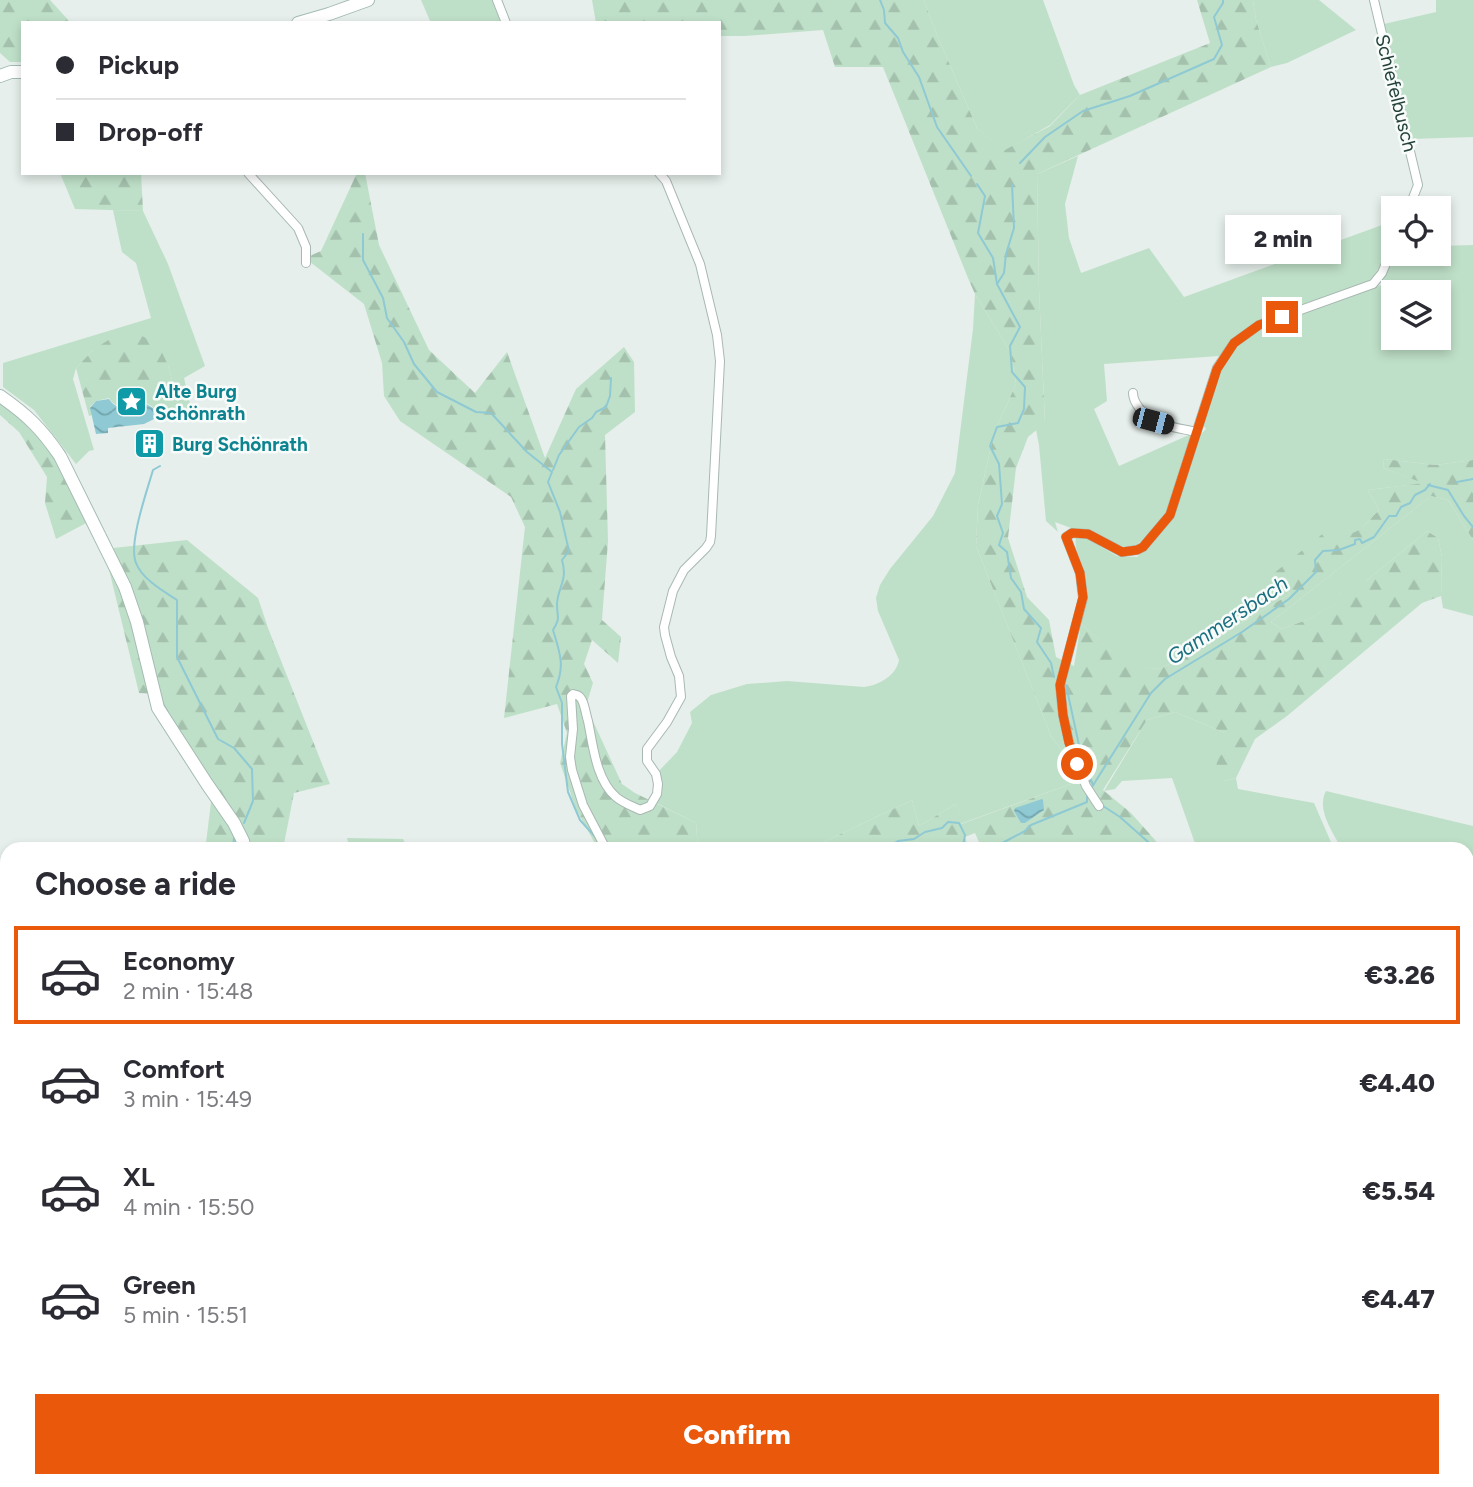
<!DOCTYPE html>
<meta charset="utf-8">
<style>
body{margin:0;font-family:Figtree,sans-serif;background:#f2f2f3;color:#2b2b33;height:100vh;display:flex;flex-direction:column;font-size:26px;white-space:nowrap}
*{box-sizing:border-box;margin:0}
p{font-size:23px;color:#7c7c81}
.icon{flex:none;width:38px;height:38px;fill:none;stroke:currentColor;stroke-width:2;stroke-linecap:round;stroke-linejoin:round}
.map{position:relative;flex:1;overflow:hidden}
.sheet{position:absolute;left:0px;top:842px;width:1474px;height:646px;display:flex;flex-direction:column;background:#fff;border-radius:21px 21px 0 0;box-shadow:0 4px 10px #0003}
.sheet>*{flex:none}
.guide{position:absolute;left:21px;top:21px;width:700px;height:154px;border-radius:0px;box-shadow:0 4px 10px #0003;display:grid;align-content:center;height:154px;padding:0 35px;background:#fff}
.tools{position:absolute;left:1381px;top:196px;display:grid;gap:14px}
.tools a{display:grid;place-items:center;width:70px;height:70px;border-radius:0px;background:#fff;box-shadow:0 4px 10px #0003;font-size:35px}
.end{position:absolute;width:32px;height:32px;margin:-16px;border:9px solid #ea580c;background:#fff;box-shadow:0 0 0 4px #fff}
.from{border-radius:50%}
.bubble{position:absolute;height:49px;border-radius:0px;background:#fff;box-shadow:0 4px 10px #0003;font-size:23px;font-weight:800;line-height:49px;text-align:center}
.car{position:absolute;width:21px;height:42px;margin:-21px -10px;border-radius:9px;box-shadow:0 0 5px 2px #0007;background:linear-gradient(#222 24%,#8ab4d8 0 40%,#222 0 76%,#8ab4d8 0 86%,#222 0)}
.guide b{display:flex;align-items:center;gap:24px;height:66px;font-size:26px}
.guide b+b{border-top:2px solid #e1e1e2}
.guide i{width:18px;height:18px;background:#2b2b33}
ul{padding:0;list-style:none}
li{display:flex;align-items:center;gap:21px;height:98px;margin:0 14px 10px;padding:0 21px;border:4px solid transparent;border-radius:0px}
li div{flex:1}
li b{display:block;font-size:26px}
li em{font-style:normal;font-weight:800}
li.current{border-color:#ea580c}
li>.icon{width:63px;height:63px;stroke-width:1.5}
h2{padding:0 35px;font-size:32px;line-height:84px}
.cta{display:flex;gap:14px;margin-top:auto;padding:14px 35px}
.cta a{flex:1;height:80px;border-radius:0px;background:#ea580c;color:#fff;font-size:28px;font-weight:800;line-height:80px;text-align:center}
.map>svg:first-child{display:block}
.grass{fill:#bfe0c8;fill-rule:evenodd}
.forest{fill:url(#forest-firs)}
.water{fill:url(#water-waves)}
.lines{fill:none;stroke-linecap:round;stroke-linejoin:round}
.stream{stroke:#8ec9d4;stroke-width:2}
.street-casing{stroke:#a8b8b2;stroke-width:10}
.secondary-casing{stroke:#a4bbb3;stroke-width:14}
.street{stroke:#fff;stroke-width:8}
.secondary{stroke:#fff;stroke-width:12}
.route{stroke:#ea580c;stroke-width:9}
.labels{text-anchor:middle;dominant-baseline:central;stroke-width:5;stroke-linejoin:round;paint-order:stroke}
.street-label{font-size:19px;fill:#24423a;stroke:#f7fbf9}
.culture-label{font-size:19px;font-weight:bold;fill:#0d838f;stroke:#f7fbf9;text-anchor:start}
.water-label{font-size:21px;font-style:italic;fill:#1c6f80;stroke:#f7fbf9}
</style>
<div class="map">
<svg width="1473" height="1487" viewBox="0 0 1473 1487">
<defs>
<pattern id="forest-firs" width="22" height="20" patternUnits="userSpaceOnUse" patternTransform="scale(1.75)"><rect width="22" height="20" fill="#bfe0c8"/><path d="M5 1l3.5 6h-7zM16 11l3.5 6h-7z" fill="#a4c1ad"/></pattern>
<pattern id="water-waves" width="16" height="10" patternUnits="userSpaceOnUse" patternTransform="scale(1.75)"><rect width="16" height="10" fill="#8ec9d4"/><path d="M0 5q4-4 8 0t8 0" fill="none" stroke="#74a5ad"/></pattern>
</defs>
<rect width="100%" height="100%" fill="#e6efeb"/>
<!-- grass -->
<g class="grass">
<path d="M421 0H493L502 23H431Z"/>
<path d="M924 0H1043L1074 85 1080 95 1050 125 1003 152 977 128 935 30Z"/>
<path d="M1253 0H1319L1356 30 1287 63 1271 67 1256 20Z"/>
<path d="M1436 0H1473V137L1411 139 1384 24 1436 12Z"/>
<path d="M1078 156 1065 204 1069 238 1081 273 1149 248 1184 297 1393 221C1393 243 1384 266 1369 281L1256 322 1232 340 1219 356 1104 364 1107 401 1094 409 1119 466 1191 434 1166 513 1144 539 1134 547 1119 546 1089 530 1071 528 1055 522 1058 532 1046 521 1039 445 1036 430 1045 422 1039 290 1037 174Z"/>
<path d="M113 210 143 211 168 264 205 366 184 378 192 412 181 415 168 365 93 350 76 368 73 379 94 450 89 451 76 464 34 410 3 387V363L151 318 136 263 122 252Z"/>
<path d="M1473 245V460L1435 465 1384 459 1383 468 1425 483 1368 490 1379 510 1358 532 1345 536 1274 575 1290 594 1192 653 1159 669 1127 666 1081 624C1084 607 1088 591 1085 574 1083 561 1073 550 1076 537L1086 538 1117 556 1137 557 1173 518 1199 436 1206 429 1202 424 1220 370 1236 346 1261 328 1381 285 1394 254H1438L1439 246ZM1393 292H1438V338H1393Z"/>
<path d="M975 294 1011 353 1016 384 994 433 978 505 976 546 1051 736 1077 771 1079 781 960 824 956 804 919 826 912 800 809 849H698L696 823 652 801 656 774 677 752 692 723 690 712 711 695 747 684 787 681 864 687C879 685 896 676 899 660L878 611 876 598 880 585 890 569 933 516 955 473 973 329Z"/>
<path d="M1431 496 1448 500 1473 540V616L1443 608 1441 596 1442 557 1438 538 1427 531 1366 581 1340 594 1336 604 1307 620 1281 629 1271 622Z"/>
<path d="M1175 712 1225 733 1223 781 1236 778 1238 789 1314 803 1334 849H1197L1172 778 1122 781 1115 789 1104 791 1147 720Z"/>
<path d="M1326 791 1473 826V931L1467 925 1466 849H1342C1333 833 1316 809 1326 791Z"/>
<path d="M1466 933 1473 938V985L1467 987Z"/>
<path d="M0 1187 7 1188V1361L2 1381 0 1383Z"/>
<path d="M1467 1288 1473 1290V1423L1469 1426 1473 1437V1487H1341L1347 1481H1354L1357 1482 1360 1480H1466Z"/>
</g>
<!-- forest -->
<g class="forest">
<path d="M0 0H50L71 23H23V62H10L0 53Z"/>
<path d="M592 0H924L935 30 977 128 1003 151 1050 126 1080 95 1210 43 1197 0H1253L1256 20 1271 67 1037 174 1039 290 1045 423 1028 437 1016 468 1008 538 1027 597 1049 620 1056 657 1074 666 1081 624 1127 665 1159 669 1192 653 1290 594 1273 574 1325 532C1357 538 1358 532 1379 510L1368 490 1423 483 1383 468 1384 459 1435 465 1473 460V540L1448 500 1431 496 1271 622 1281 629 1307 620 1335 604 1340 594 1354 581H1366L1427 531 1438 538 1442 557 1441 596 1422 603 1287 716 1255 739 1236 778 1223 781 1215 770 1225 733 1175 712 1147 720 1103 790 1131 813 1163 849H982L975 833 965 837 969 849H809L912 800 919 826 956 804 961 824 1079 781 1077 771 1051 736 976 546 978 505 994 433 1016 384 1011 353 975 294 968 278 883 67H835L823 30 745 36H719V23H596Z"/>
<path d="M60 173H141L143 211 75 209Z"/>
<path d="M357 173H365L379 245 429 350 475 393 507 352 545 458 576 389 624 347 634 362 635 412 605 435 608 541 602 620 621 637 618 663 592 640 584 664 593 683 586 706 622 784 635 793 696 823 698 849H598L576 809 560 763 567 733 557 704 504 718 525 527 511 497 400 421 384 396 382 363 364 304 305 258 321 251Z"/>
<path d="M138 334 158 344 168 365 181 415 160 421 153 407 143 401C129 405 118 412 109 398L96 401 90 407 92 415 89 416 76 368 93 350 116 335Z"/>
<path d="M0 401 31 422 56 453 90 521 56 539 45 503 47 477 19 432 0 415Z"/>
<path d="M187 540 258 598 268 628 330 784 294 793 283 849H218L206 843 213 786 161 707V694L139 693 104 549Z"/>
<path d="M347 838 403 839 408 849H350Z"/>
<path d="M0 958 5 959 7 964V1043L2 1073 0 1074Z"/>
<path d="M7 1361V1480L103 1481 105 1487H0V1383L2 1381Z"/>
</g>
<!-- water -->
<g class="water">
<path d="M109 399C118 413 129 405 143 402L153 408 154 419 144 424 108 428V433L96 434 90 408 96 401Z"/>
<path d="M1042 799 1043 800 1044 810 1025 823H1021L1014 811 1015 808Z"/>
</g>
<g class="lines">
<!-- stream -->
<g class="stream">
<path d="M880 0 884 10 885 23 898 38 903 52 919 77 937 127 971 176"/>
<path d="M1020 163 1045 137 1083 111 1130 96 1214 59 1222 45 1214 17 1223 3V0"/>
<path d="M977 184 985 196 978 233 993 258 997 284"/>
<path d="M1012 184 1014 228 1006 254 1004 273 997 284 1020 327 1010 346 1012 372 1025 387 1024 409 1018 423 997 427 990 446 999 464 1002 504 997 516 1003 533 999 545 1007 552 1011 578 1021 592 1024 609 1041 628 1037 642 1051 663 1054 677"/>
<path d="M363 234V260L383 298 387 318 404 342 414 364 437 392 476 412 491 413 527 452 552 472 548 482 560 512 569 551 562 560C568 581 558 586 557 604 557 619 561 616 553 630 560 653 565 665 556 687L562 703V744L568 792 580 820 597 839"/>
<path d="M160 466 153 470C147 491 128 544 136 563 142 579 163 591 177 600V657L218 739 234 748 252 769 253 801 244 823"/>
<path d="M553 470 559 455 579 427 592 418 596 412 606 407 610 396 611 378"/>
<path d="M1457 482 1473 479"/>
<path d="M1428 485 1448 490 1464 516 1473 527"/>
<path d="M1066 685 1082 759 1093 785"/>
<path d="M1092 787 1151 693 1165 679 1242 632 1289 599 1316 572 1315 560 1323 551 1339 550 1355 544V540L1360 539 1362 543 1374 537 1389 516H1396L1401 507 1410 503 1415 495 1425 490 1430 484"/>
<path d="M1103 806 1120 817 1156 849"/>
<path d="M233 849 234 838"/>
<path d="M884 849 898 841 914 839 925 832 942 828 948 822 959 823 965 835 963 846 965 849"/>
<path d="M991 849 1025 831 1031 825 1087 802V796"/>
<path d="M0 1157H7"/>
</g>
<defs>
<g id="street">
<path d="M497 0 506 23"/>
<path d="M1374 0 1418 185 1409 208"/>
<path d="M248 173 298 228 306 247V263"/>
<path d="M1133 393C1133 403 1144 415 1152 420 1161 426 1184 429 1196 432"/>
<path d="M1099 806 1086 786 1069 742 1063 715 1060 685 1083 598 1080 573 1066 537 1072 533 1088 534 1122 552 1137 550 1143 547 1170 515 1217 368 1234 343 1259 325 1373 284 1382 273 1393 247"/>
<path d="M606 849 583 805 572 770 570 757 573 729 571 696 573 694C579 696 579 695 582 700 585 706 586 715 588 721 593 745 596 780 616 797 623 803 632 806 640 810L650 806 657 794 658 784 656 774 647 761V749L667 722 681 697 679 676 671 657 665 635 664 627 673 591 684 570 706 548 710 542 711 536 720 361 717 335 700 264 666 181 659 173"/>
<path d="M530 1480 535 1487"/>
</g>
<g id="secondary">
<path d="M298 23 329 14 368 0"/>
<path d="M0 76 11 72H23"/>
<path d="M0 396C27 415 41 428 60 456L125 587 137 622 158 708 207 784 234 823 243 841 245 849"/>
<path d="M1466 1273 1473 1254"/>
<path d="M646 1480 654 1487"/>
<path d="M1110 1487 1133 1480"/>
</g>
</defs>
<!-- street casing -->
<use href="#street" class="street-casing"/>
<!-- secondary casing -->
<use href="#secondary" class="secondary-casing"/>
<!-- street -->
<use href="#street" class="street"/>
<!-- secondary -->
<use href="#secondary" class="secondary"/>
</g>
<g class="lines">
<!-- route -->
<path class="route" d="M1077 764 1069 743 1063 715 1060 685 1083 597 1080 573 1066 537 1072 533 1088 534 1122 552 1137 550 1143 547 1170 515 1217 369 1234 343 1259 325 1282 317"/>
</g>
<!-- icons -->
<defs>
<symbol id="sight-square" viewBox="-11 -11 22 22"><rect x="-9" y="-9" width="18" height="18" rx="4" fill="#0f9aa8" stroke="#f7fbf9"/><path d="M0-6L1.8-2.2L6-1.7L2.9 1.2L3.7 5.4L0 3.3L-3.7 5.4L-2.9 1.2L-6-1.7L-1.8-2.2Z" fill="#fff"/></symbol>
<symbol id="building-square" viewBox="-11 -11 22 22"><rect x="-9" y="-9" width="18" height="18" rx="4" fill="#0f9aa8" stroke="#f7fbf9"/><path d="M-4-6H4V6H1V3H-1V6H-4ZM-2.5-4.3h1.7v1.8h-1.7ZM.8-4.3h1.7v1.8H.8ZM-2.5-1h1.7V.8h-1.7ZM.8-1h1.7V.8H.8Z" fill="#fff"/></symbol>
</defs>
<g fill-rule="evenodd">
<use href="#sight-square" x="114" y="384" width="35" height="35"/>
<use href="#building-square" x="132" y="426" width="35" height="35"/>
</g>
<g class="labels">
<!-- street labels -->
<g class="street-label">
<text transform="translate(1396 93) rotate(76)">Schiefelbusch</text>
</g>
<!-- culture labels -->
<g class="culture-label">
<text x="155" y="391">Alte Burg<tspan x="155" dy="22">Schönrath</tspan></text>
<text x="172" y="444">Burg Schönrath</text>
</g>
<!-- water labels -->
<g class="water-label">
<text transform="translate(1227 620) rotate(-34)">Gammersbach</text>
</g>
</g>
</svg>
<div class="tools">
<a><svg class="icon" aria-label="locate" viewBox="0 0 24 24"><circle cx="12" cy="12" r="6"/><path d="M12 2v4M12 18v4M2 12h4M18 12h4"/></svg></a>
<a><svg class="icon" aria-label="layers" viewBox="0 0 24 24"><path d="M12 4l9 5-9 5-9-5zM3 14l9 5 9-5"/></svg></a>
</div>
<i class="end from" style="left:1077px;top:764px"></i>
<i class="end" style="left:1282px;top:317px"></i>
<div class="bubble" style="left:1225px;top:215px;width:116px">2 min</div>
<i class="car" style="left:1153px;top:421px;rotate:105deg"></i>
<div class="guide">
<b><i class="from"></i>Pickup</b>
<b><i></i>Drop-off</b>
</div>
<section class="sheet">
<h2>Choose a ride</h2>
<ul>
<li class="current"><svg class="icon" aria-label="car" viewBox="0 0 24 24"><path d="M5 17H2v-5l4-1 3-4h7l3 4 3 1v5h-3M9 17h6M6 11h13"/><circle cx="7" cy="17" r="2"/><circle cx="17" cy="17" r="2"/></svg><div><b>Economy</b><p>2 min · 15:48</p></div><em>€3.26</em></li>
<li><svg class="icon" aria-label="car" viewBox="0 0 24 24"><path d="M5 17H2v-5l4-1 3-4h7l3 4 3 1v5h-3M9 17h6M6 11h13"/><circle cx="7" cy="17" r="2"/><circle cx="17" cy="17" r="2"/></svg><div><b>Comfort</b><p>3 min · 15:49</p></div><em>€4.40</em></li>
<li><svg class="icon" aria-label="car" viewBox="0 0 24 24"><path d="M5 17H2v-5l4-1 3-4h7l3 4 3 1v5h-3M9 17h6M6 11h13"/><circle cx="7" cy="17" r="2"/><circle cx="17" cy="17" r="2"/></svg><div><b>XL</b><p>4 min · 15:50</p></div><em>€5.54</em></li>
<li><svg class="icon" aria-label="car" viewBox="0 0 24 24"><path d="M5 17H2v-5l4-1 3-4h7l3 4 3 1v5h-3M9 17h6M6 11h13"/><circle cx="7" cy="17" r="2"/><circle cx="17" cy="17" r="2"/></svg><div><b>Green</b><p>5 min · 15:51</p></div><em>€4.47</em></li>
</ul>
<div class="cta"><a>Confirm</a></div>
</section>
</div>
